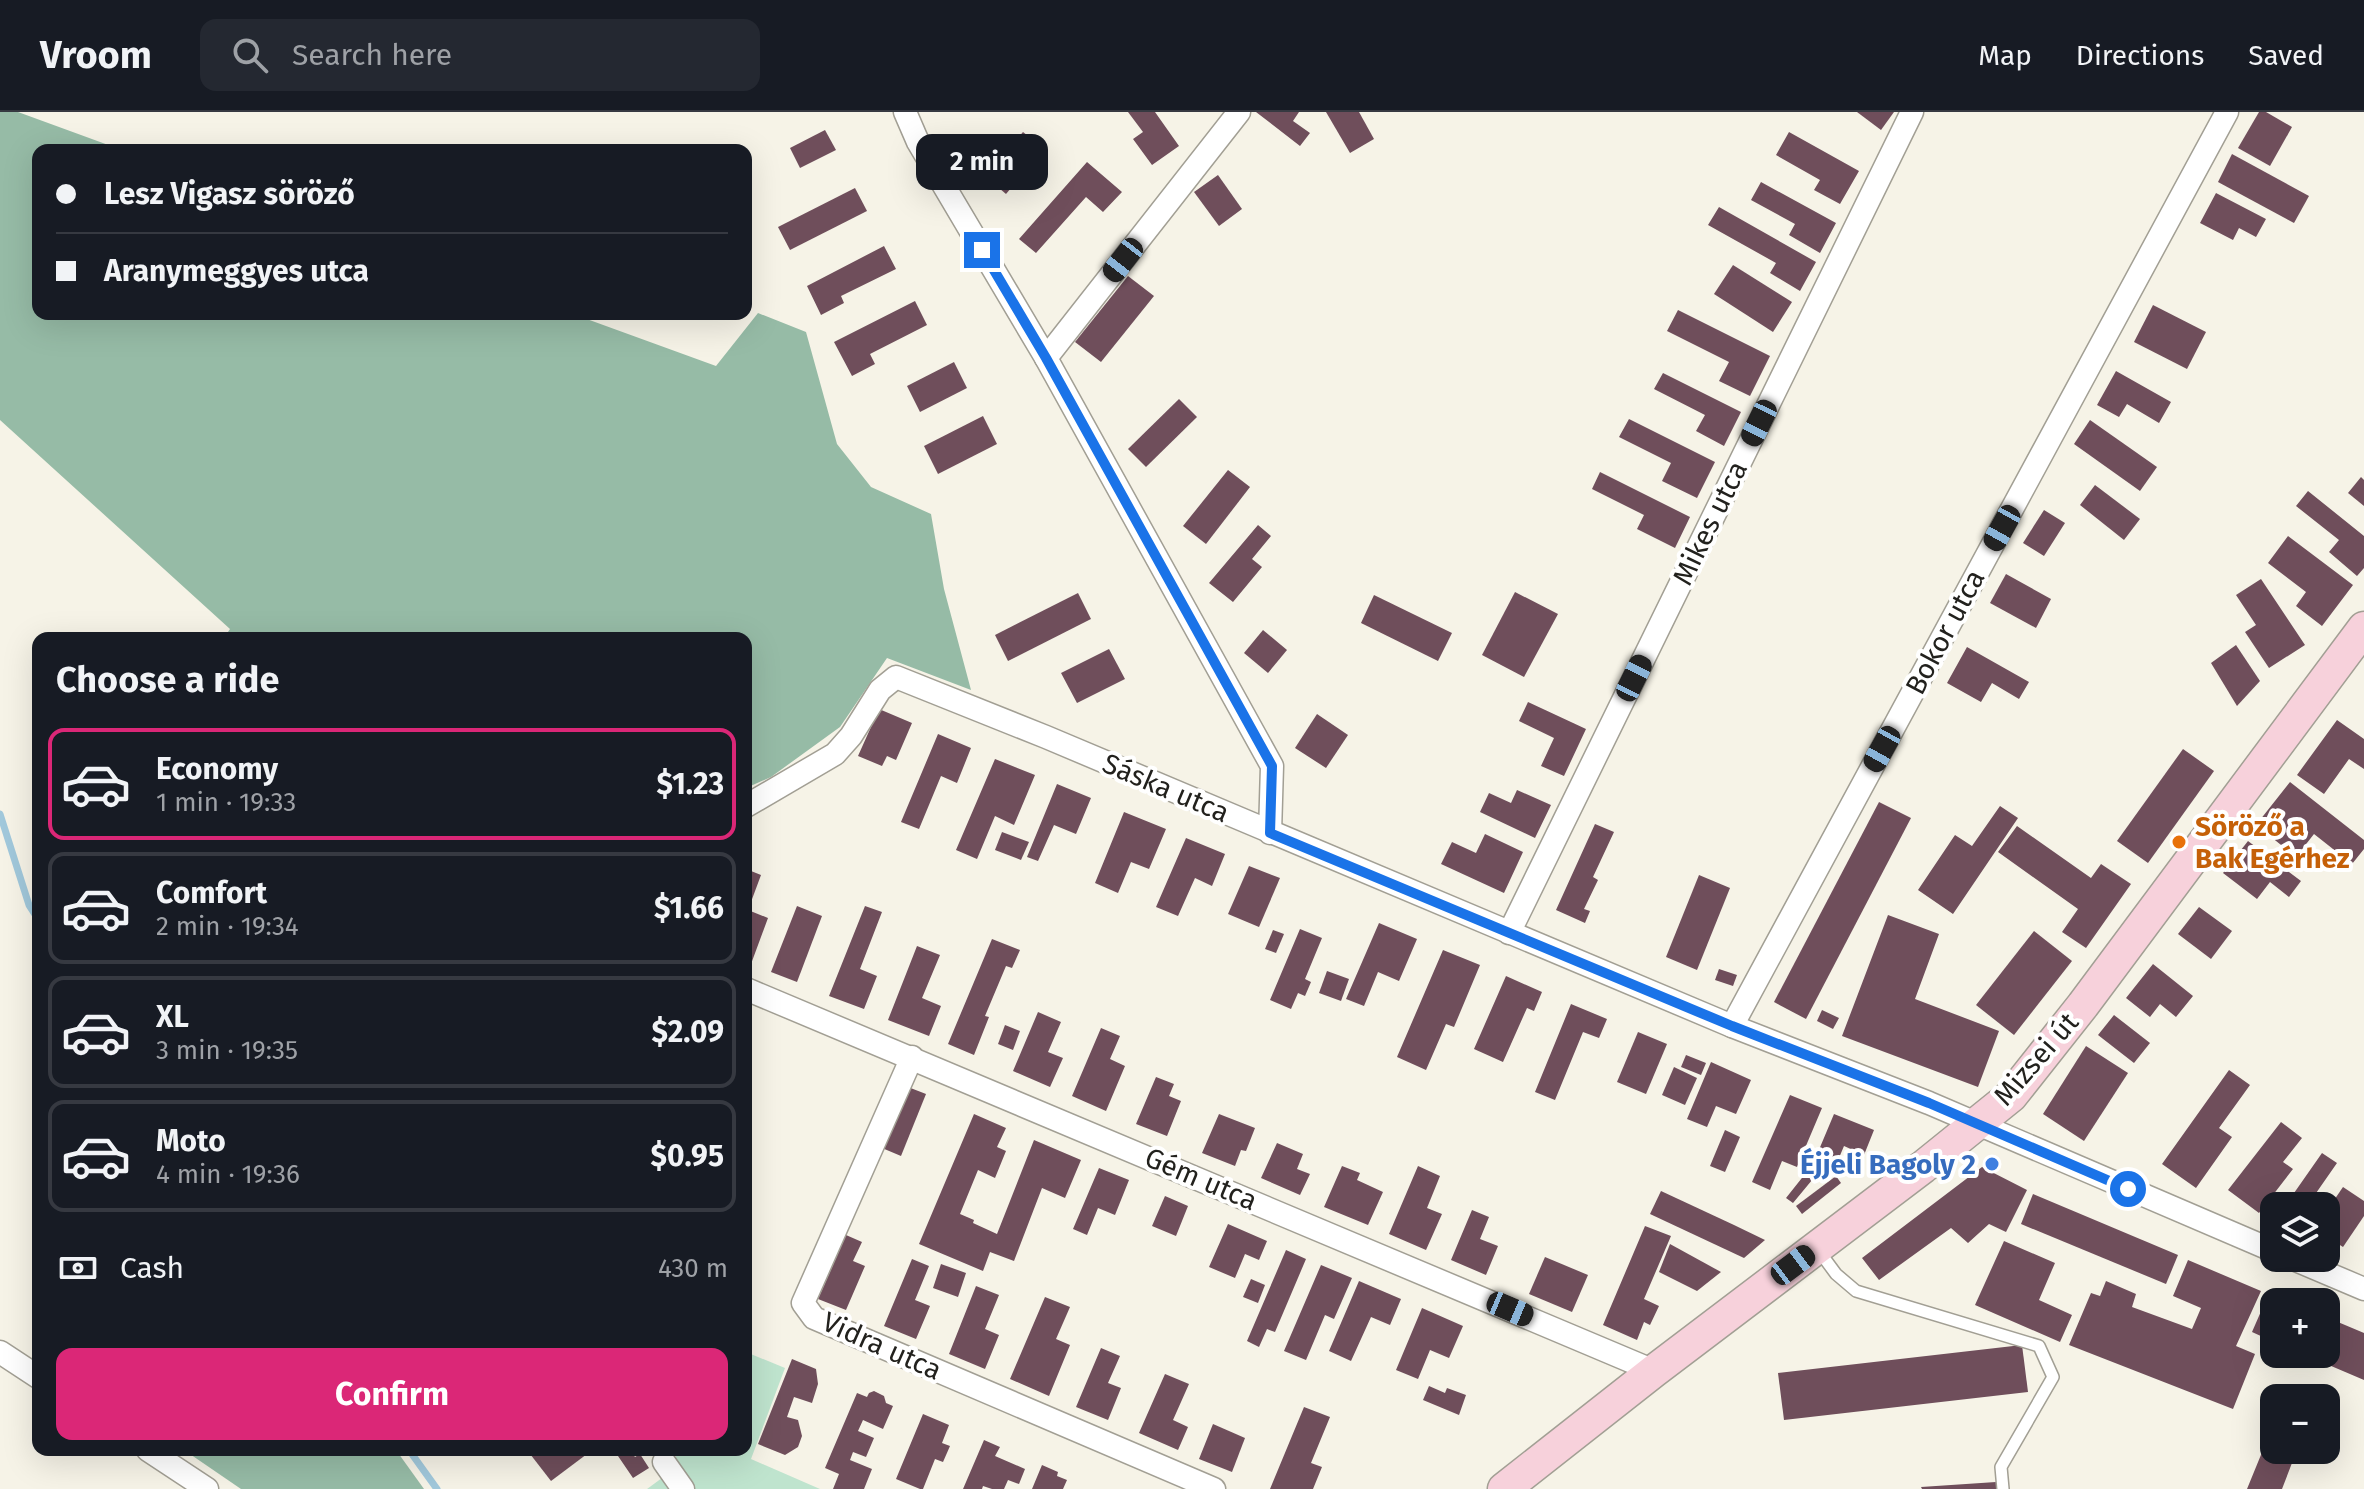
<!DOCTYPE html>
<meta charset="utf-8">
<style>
body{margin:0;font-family:"Fira Sans",sans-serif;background:#242831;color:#f1f3f6;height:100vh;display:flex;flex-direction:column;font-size:30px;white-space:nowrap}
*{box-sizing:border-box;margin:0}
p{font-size:26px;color:#9ea1a6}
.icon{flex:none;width:44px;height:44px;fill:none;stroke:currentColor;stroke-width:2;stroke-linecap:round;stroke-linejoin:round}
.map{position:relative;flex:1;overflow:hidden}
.sheet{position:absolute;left:32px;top:520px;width:720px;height:824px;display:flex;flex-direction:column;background:#171b24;border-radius:16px;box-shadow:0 8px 32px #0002}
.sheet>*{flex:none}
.guide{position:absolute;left:32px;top:32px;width:720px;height:176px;border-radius:16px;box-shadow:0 8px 32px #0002;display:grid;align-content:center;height:176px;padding:0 24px;background:#171b24}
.buttons{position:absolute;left:2260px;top:1080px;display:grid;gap:16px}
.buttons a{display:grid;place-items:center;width:80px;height:80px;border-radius:16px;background:#171b24;box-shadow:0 8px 32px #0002;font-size:40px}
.end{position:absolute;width:36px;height:36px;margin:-18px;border:10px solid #1a73e8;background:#fff;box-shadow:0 0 0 4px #fff}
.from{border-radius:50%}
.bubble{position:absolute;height:56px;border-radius:16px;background:#171b24;box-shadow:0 8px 32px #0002;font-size:26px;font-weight:700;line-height:56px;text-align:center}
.car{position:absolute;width:24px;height:48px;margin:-24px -12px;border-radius:10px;box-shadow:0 0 6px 2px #0007;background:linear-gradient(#222 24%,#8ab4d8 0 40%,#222 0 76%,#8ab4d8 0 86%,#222 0)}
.guide b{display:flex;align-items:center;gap:28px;height:76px;font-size:30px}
.guide b+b{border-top:2px solid #363941}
.guide i{width:20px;height:20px;background:#f1f3f6}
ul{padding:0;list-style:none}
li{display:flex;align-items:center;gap:24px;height:112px;margin:0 16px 12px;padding:0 8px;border:4px solid #363941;border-radius:16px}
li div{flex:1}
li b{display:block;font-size:30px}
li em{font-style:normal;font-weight:700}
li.current{border-color:#db2777}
li>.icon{width:72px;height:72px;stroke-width:1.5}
h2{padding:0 24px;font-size:36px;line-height:96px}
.pay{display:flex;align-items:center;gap:20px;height:88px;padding:0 24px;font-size:30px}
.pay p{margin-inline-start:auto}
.action{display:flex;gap:16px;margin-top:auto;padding:16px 24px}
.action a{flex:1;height:92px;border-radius:16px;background:#db2777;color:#fff;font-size:32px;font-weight:700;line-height:92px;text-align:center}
header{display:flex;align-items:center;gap:48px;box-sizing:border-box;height:112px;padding:0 40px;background:#171b24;border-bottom:2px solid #363941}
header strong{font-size:38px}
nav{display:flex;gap:44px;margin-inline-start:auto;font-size:28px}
.search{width:560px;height:72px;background:#242831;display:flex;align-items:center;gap:20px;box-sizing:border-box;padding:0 28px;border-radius:16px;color:#9ea1a6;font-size:30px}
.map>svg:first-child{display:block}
.green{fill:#bfe4ce}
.forest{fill:#96bba6}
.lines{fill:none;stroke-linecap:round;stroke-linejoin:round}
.stream{stroke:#a1c8db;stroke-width:7}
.building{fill:#6f4e5b}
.lane-casing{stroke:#a29f94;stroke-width:14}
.street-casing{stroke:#a29f94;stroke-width:25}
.secondary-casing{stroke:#a29f94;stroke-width:35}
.lane{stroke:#fff;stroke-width:11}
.street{stroke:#fff;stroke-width:22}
.secondary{stroke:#f7d1db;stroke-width:32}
.route{stroke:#1a73e8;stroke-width:10}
.food-dot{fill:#e8710a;stroke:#fff;stroke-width:3}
.shop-dot{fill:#3f7fe0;stroke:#fff;stroke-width:3}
.labels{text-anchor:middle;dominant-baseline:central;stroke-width:8;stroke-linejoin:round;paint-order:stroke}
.street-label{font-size:28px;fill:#22211d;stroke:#fff}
.food-label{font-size:28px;font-weight:bold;fill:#c56008;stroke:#fff;text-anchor:start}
.shop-label{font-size:28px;font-weight:bold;fill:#366cbe;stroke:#fff;text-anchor:end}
</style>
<header>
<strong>Vroom</strong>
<div class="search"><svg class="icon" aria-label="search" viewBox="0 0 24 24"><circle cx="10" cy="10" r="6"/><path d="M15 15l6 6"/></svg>Search here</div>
<nav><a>Map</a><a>Directions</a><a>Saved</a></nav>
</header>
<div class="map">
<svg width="2364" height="1377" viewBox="0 0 2364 1377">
<rect width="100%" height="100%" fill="#f6f3e7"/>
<!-- green -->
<path class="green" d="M746 1240 785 1256 751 1347 820 1377H647L662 1366 680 1338H746Z"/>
<!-- forest -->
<g class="forest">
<path d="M0 0H18L122 38H38V202H573L716 254 758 201 806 220 837 332 871 375 931 402 944 477 971 578 887 546 840 615 771 665 746 676V526H224L230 517 0 308Z"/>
<path d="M184 1338H396L424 1377H241Z"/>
</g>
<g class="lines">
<!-- stream -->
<g class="stream">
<path d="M0 702 29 793 38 807"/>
<path d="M409 1338 437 1377"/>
</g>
</g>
<!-- building -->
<g class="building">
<path d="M1128 0H1155L1179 34 1152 53 1133 27 1143 20Z"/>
<path d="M1256 0H1299L1293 9 1310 21 1300 34Z"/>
<path d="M1326 0H1359L1374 27 1350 41Z"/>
<path d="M1857 0H1894L1881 18Z"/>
<path d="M2259 0H2266L2292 15 2270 54 2238 36Z"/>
<path d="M825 18 836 38 800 56 790 36Z"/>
<path d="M1023 20 1044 37 1006 82 985 64Z"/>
<path d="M1789 20 1859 59 1840 92 1814 78 1820 68 1776 43Z"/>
<path d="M2232 42 2309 84 2294 111 2218 70Z"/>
<path d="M1087 50 1122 80 1103 100 1086 85 1036 141 1019 127Z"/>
<path d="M1218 63 1242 97 1219 114 1194 80Z"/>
<path d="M1761 70 1836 111 1820 141 1789 123 1795 112 1751 88Z"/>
<path d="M855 76 867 99 790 138 778 115Z"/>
<path d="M2216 81 2266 107 2256 125 2239 116 2233 128 2200 111Z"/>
<path d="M1719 95 1816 150 1800 179 1770 161 1776 151 1708 113Z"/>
<path d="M884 134 896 157 841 184 844 191 821 203 807 174Z"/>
<path d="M1733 153 1792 190 1773 220 1714 182Z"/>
<path d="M1128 164 1154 184 1101 250 1075 230Z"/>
<path d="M915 189 927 213 870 242 875 252 852 264 834 230Z"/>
<path d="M2153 193 2206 220 2187 257 2134 230Z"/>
<path d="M1678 198 1770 244 1750 284 1719 269 1729 250 1667 219Z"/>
<path d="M954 250 967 276 920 300 907 274Z"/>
<path d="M2116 259 2171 290 2159 311 2127 292 2119 305 2097 293Z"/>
<path d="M1663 261 1741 300 1724 334 1696 319 1705 303 1654 277Z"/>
<path d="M1179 287 1197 305 1146 355 1128 337Z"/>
<path d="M983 304 997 332 938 362 924 334Z"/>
<path d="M1629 307 1715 350 1697 386 1662 369 1671 351 1619 325Z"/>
<path d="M2090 308 2157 355 2140 379 2074 332Z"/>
<path d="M1228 358 1250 375 1206 432 1183 414Z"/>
<path d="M1600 360 1690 405 1675 436 1637 417 1644 403 1592 377Z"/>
<path d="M2361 365 2364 368V394L2348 381Z"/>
<path d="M2095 373 2140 407 2124 428 2080 393Z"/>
<path d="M2308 379 2364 424V456L2357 464 2329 440 2339 428 2296 394Z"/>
<path d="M2044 398 2065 411 2044 444 2023 431Z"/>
<path d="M1258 413 1271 424 1252 447 1262 455 1233 490 1209 471Z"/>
<path d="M2288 424 2353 473 2322 514 2296 494 2306 480 2268 451Z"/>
<path d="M2006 462 2051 487 2036 516 1990 491Z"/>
<path d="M2261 467 2305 533 2269 556 2245 520 2256 513 2236 483Z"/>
<path d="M1515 480 1558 502 1524 565 1482 543Z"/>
<path d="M1078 481 1091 507 1008 549 995 523Z"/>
<path d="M1374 483 1452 521 1438 549 1361 511Z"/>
<path d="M1263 518 1287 538 1268 561 1244 541Z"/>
<path d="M2236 533 2260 569 2237 594 2211 551Z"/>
<path d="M1967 535 2029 570 2019 587 1992 571 1981 590 1947 571Z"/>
<path d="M1109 537 1125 567 1077 591 1061 561Z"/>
<path d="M1528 590 1586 617 1564 664 1541 654 1554 626 1519 609Z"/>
<path d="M879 597 912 611 896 648 887 644 882 654 858 644Z"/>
<path d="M1317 602 1348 623 1326 656 1295 636Z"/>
<path d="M2337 608 2364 627V657L2349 647 2324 682 2297 663Z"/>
<path d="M938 622 971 636 957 671 941 664 919 717 901 710Z"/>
<path d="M2183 637 2214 659 2148 751 2117 729Z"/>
<path d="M995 647 1035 663 1014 713 995 704 977 747 956 738Z"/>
<path d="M2290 670 2364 728V737L2352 752 2314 722 2296 745 2256 713Z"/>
<path d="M1057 672 1091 686 1076 722 1054 713 1038 749 1027 745Z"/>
<path d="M1517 678 1551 693 1535 726 1480 700 1489 681 1511 691Z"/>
<path d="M1879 690 1911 706 1806 907 1774 890Z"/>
<path d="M2000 694 2018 706 1953 802 1918 778 1955 723 1972 734Z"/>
<path d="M1124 700 1166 717 1149 757 1131 750 1118 781 1095 771Z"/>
<path d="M1595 712 1614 720 1593 765 1598 768 1584 797 1590 799 1585 811 1556 798Z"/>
<path d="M2017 714 2091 766 2101 752 2131 772 2086 836 2062 820 2078 797 1998 740Z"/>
<path d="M1002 720 1029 730 1021 748 995 738Z"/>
<path d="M1485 722 1523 740 1504 781 1441 752 1452 730 1476 741Z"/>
<path d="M1186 726 1225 742 1212 774 1195 766 1178 804 1156 795Z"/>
<path d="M2248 729 2301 769 2289 785 2270 770 2257 787 2223 761Z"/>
<path d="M1249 754 1280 766 1259 815 1228 802Z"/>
<path d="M746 757 761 763 748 798 768 806 751 852 746 850Z"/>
<path d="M1699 763 1730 776 1697 858 1666 845Z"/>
<path d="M797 794 822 804 797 870 771 860Z"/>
<path d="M865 794 882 800 860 857 877 864 864 897 829 884Z"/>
<path d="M2199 795 2232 819 2211 847 2178 822Z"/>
<path d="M1888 803 1939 822 1915 887 1999 919 1978 975 1842 924Z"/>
<path d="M1379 811 1417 827 1399 869 1378 860 1364 894 1346 887Z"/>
<path d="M1300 817 1322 826 1305 867 1311 870 1305 884 1298 881 1291 897 1270 888Z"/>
<path d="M1273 818 1284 822 1276 841 1265 837Z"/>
<path d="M2034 819 2072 849 2014 923 1976 893Z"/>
<path d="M992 827 1020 838 1012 856 1006 854 985 904 989 905 974 943 948 932Z"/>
<path d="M917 834 940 843 922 886 941 894 929 924 888 908Z"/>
<path d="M1443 838 1480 853 1454 915 1446 912 1426 958 1397 945Z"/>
<path d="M2153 852 2193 884 2176 905 2160 892 2150 905 2126 886Z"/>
<path d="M1719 857 1737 863 1733 874 1715 868Z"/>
<path d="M1327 859 1349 867 1341 889 1319 881Z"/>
<path d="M1506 864 1542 880 1534 899 1527 896 1503 950 1474 937Z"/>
<path d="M1571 892 1607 907 1599 926 1583 920 1555 988 1535 980Z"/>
<path d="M1822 898 1839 906 1833 917 1817 909Z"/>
<path d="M1038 900 1061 910 1048 940 1063 946 1050 975 1013 959Z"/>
<path d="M2114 903 2150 931 2134 951 2098 923Z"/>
<path d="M1005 913 1020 919 1013 938 998 932Z"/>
<path d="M1101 916 1120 924 1110 947 1125 954 1106 999 1072 984Z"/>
<path d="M1638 920 1667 932 1646 982 1617 970Z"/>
<path d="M2086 934 2128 961 2084 1029 2043 1002Z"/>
<path d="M1686 943 1706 951 1701 963 1681 955Z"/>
<path d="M1711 950 1751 968 1736 1002 1716 994 1707 1015 1687 1007Z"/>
<path d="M1674 955 1697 966 1685 993 1662 983Z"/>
<path d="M2229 958 2250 973 2219 1016 2232 1025 2196 1076 2162 1052Z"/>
<path d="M1156 965 1174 972 1169 984 1181 989 1167 1024 1136 1012Z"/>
<path d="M908 975 926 982 901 1044 882 1036Z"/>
<path d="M1790 983 1822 996 1797 1055 1782 1049 1770 1078 1752 1070Z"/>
<path d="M974 1002 1006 1016 997 1035 1006 1039 995 1066 978 1058 960 1102 974 1108 973 1111 997 1122 1034 1028 1081 1048 1065 1086 1042 1076 1014 1149 990 1140 983 1159 919 1132Z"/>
<path d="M1219 1002 1255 1016 1246 1039 1241 1038 1235 1054 1202 1041Z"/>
<path d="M1834 1002 1874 1018 1864 1043 1844 1034 1833 1060 1822 1056 1793 1091 1786 1086 1813 1052Z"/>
<path d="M2281 1010 2302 1026 2283 1050 2293 1057 2259 1101 2228 1078Z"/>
<path d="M1725 1018 1740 1025 1725 1060 1710 1054Z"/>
<path d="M1277 1031 1303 1042 1297 1057 1310 1062 1300 1083 1261 1066Z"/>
<path d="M2322 1041 2337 1051 2314 1084 2322 1090 2319 1094H2285Z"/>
<path d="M1342 1054 1360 1061 1357 1068 1383 1080 1368 1113 1324 1095Z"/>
<path d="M1418 1054 1440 1064 1427 1096 1442 1102 1426 1138 1389 1122Z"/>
<path d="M1982 1055 2027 1078 2006 1120 1989 1112 1968 1131 1951 1116 1879 1168 1862 1146Z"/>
<path d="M1099 1056 1129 1068 1115 1103 1098 1096 1087 1123 1073 1117Z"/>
<path d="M1836 1064 1841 1071 1802 1102 1796 1094Z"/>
<path d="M2343 1075 2364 1089V1104L2343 1135 2326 1124V1100Z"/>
<path d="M1661 1079 1734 1113 1765 1128 1744 1146 1650 1102Z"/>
<path d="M2033 1082 2178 1143 2166 1172 2021 1112Z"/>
<path d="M1165 1084 1188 1094 1176 1124 1152 1114Z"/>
<path d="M1472 1098 1489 1105 1480 1127 1498 1134 1486 1163 1451 1148Z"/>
<path d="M1228 1112 1267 1129 1259 1148 1245 1142 1235 1166 1209 1155Z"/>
<path d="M1645 1114 1671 1124 1644 1187 1659 1194 1650 1213 1644 1210 1637 1228 1603 1213Z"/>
<path d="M846 1123 862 1130 853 1149 865 1154 846 1198 818 1187Z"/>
<path d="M2004 1129 2055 1151 2039 1188 2072 1203 2060 1230 1975 1193Z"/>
<path d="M1670 1132 1721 1160 1697 1179 1659 1160Z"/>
<path d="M1286 1138 1306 1147 1275 1220 1267 1217 1259 1235 1247 1229Z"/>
<path d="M1545 1145 1588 1163 1572 1200 1529 1182Z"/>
<path d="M912 1147 929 1154 915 1188 930 1194 916 1227 884 1214Z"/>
<path d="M2188 1148 2261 1179 2236 1234 2255 1242 2233 1297 2069 1233 2091 1181 2100 1184 2106 1169 2136 1182 2132 1195 2192 1217 2201 1196 2173 1184Z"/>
<path d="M941 1152 966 1161 958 1185 933 1176Z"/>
<path d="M1321 1153 1352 1166 1334 1207 1325 1203 1306 1248 1284 1239Z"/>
<path d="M1251 1167 1265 1173 1258 1191 1243 1185Z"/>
<path d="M1359 1169 1401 1187 1390 1213 1371 1205 1351 1249 1329 1239Z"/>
<path d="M976 1174 999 1183 985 1217 999 1223 985 1257 949 1242Z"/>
<path d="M2269 1181 2290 1190H2274V1230L2252 1220Z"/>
<path d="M1045 1185 1070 1195 1056 1227 1070 1233 1049 1284 1010 1267Z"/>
<path d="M1422 1196 1463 1214 1449 1246 1430 1238 1418 1267 1396 1258Z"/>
<path d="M2326 1205 2364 1221V1268L2303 1242H2326Z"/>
<path d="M2022 1233 2028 1280 1784 1308 1778 1261Z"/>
<path d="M1101 1236 1120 1244 1108 1271 1121 1276 1108 1308 1076 1295Z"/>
<path d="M792 1247 816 1257 818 1272 812 1291 794 1285 787 1305 798 1308 802 1324 798 1335 785 1343 758 1332Z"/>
<path d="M1165 1262 1189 1272 1173 1308 1188 1315 1178 1338 1139 1321Z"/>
<path d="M1429 1274 1445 1281 1447 1276 1466 1283 1459 1303 1423 1288Z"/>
<path d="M874 1279 884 1284 886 1291 893 1294 883 1317 863 1308 858 1319 874 1326 866 1345 853 1340 850 1348 872 1357 864 1377H833L839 1362 825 1356 857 1281 867 1285 869 1281Z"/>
<path d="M1304 1295 1330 1305 1311 1351 1322 1355 1313 1377H1270Z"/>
<path d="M923 1302 949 1313 942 1331 950 1334 943 1350 935 1347 923 1377H920L896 1367Z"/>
<path d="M2274 1311V1338H2297L2282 1377H2247Z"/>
<path d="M1213 1312 1245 1326 1232 1360 1199 1347Z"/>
<path d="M984 1328 1000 1335 995 1344 1025 1357 1019 1372 1008 1368 1004 1377H992L983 1374 982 1377H963Z"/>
<path d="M527 1338H585L587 1342 551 1369Z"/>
<path d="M627 1338H630L635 1345 640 1342 649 1356 633 1366 618 1344Z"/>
<path d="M1042 1353 1058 1360 1057 1364 1067 1368 1063 1377H1032Z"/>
<path d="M1996 1370V1377H1922L1921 1375Z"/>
</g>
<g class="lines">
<defs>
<path id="lane" d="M1819 1139 1836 1162 1856 1179 2039 1234 2053 1265 2001 1355 2003 1377"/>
<g id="street">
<path d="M905 0 918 30 1046 246 1272 654 1270 721"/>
<path d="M1046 246 1239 0"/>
<path d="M746 694 835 642 851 624 880 578 896 565 1046 625 1732 914 1929 991 2274 1139"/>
<path d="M1509 821 1912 0"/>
<path d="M746 877 1654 1259"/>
<path d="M1732 914 2227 0"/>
<path d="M912 945 803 1191 814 1206 1214 1377"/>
<path d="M2291 1146 2364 1177"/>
<path d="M0 1240 38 1265"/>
<path d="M148 1338 207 1377"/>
<path d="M664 1350 683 1377"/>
</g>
<path id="secondary" d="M1504 1377 1654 1259 1923 1055 2011 984 2083 893 2364 516"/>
</defs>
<!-- lane casing -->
<use href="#lane" class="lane-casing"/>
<!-- street casing -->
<use href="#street" class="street-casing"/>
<!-- secondary casing -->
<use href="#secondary" class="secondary-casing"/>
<!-- lane -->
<use href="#lane" class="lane"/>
<!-- street -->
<use href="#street" class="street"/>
<!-- secondary -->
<use href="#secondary" class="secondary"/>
</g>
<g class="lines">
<!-- route -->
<path class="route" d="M982 138 1046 246 1272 654 1270 721 1732 914 1929 991 2128 1077"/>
</g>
<!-- markers -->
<circle class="food-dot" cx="2179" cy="730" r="8"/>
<circle class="shop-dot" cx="1992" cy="1052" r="8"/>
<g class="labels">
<!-- street labels -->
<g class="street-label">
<text transform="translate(1710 411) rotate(-64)">Mikes utca</text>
<text transform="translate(1945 520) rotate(-62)">Bokor utca</text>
<text transform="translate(1166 676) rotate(23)">Sáska utca</text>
<text transform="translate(2036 947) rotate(-49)">Mizsei út</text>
<text transform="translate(1201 1067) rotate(23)">Gém utca</text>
<text transform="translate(882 1234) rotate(24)">Vidra utca</text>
</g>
<!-- food labels -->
<g class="food-label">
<text x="2195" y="714">Söröző a<tspan x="2195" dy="32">Bak Egérhez</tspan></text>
</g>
<!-- shop labels -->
<g class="shop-label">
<text x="1976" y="1052">Éjjeli Bagoly 2</text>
</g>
</g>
</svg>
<div class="buttons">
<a><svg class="icon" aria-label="layers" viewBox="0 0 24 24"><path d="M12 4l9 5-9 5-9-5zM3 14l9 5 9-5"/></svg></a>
<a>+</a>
<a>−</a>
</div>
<i class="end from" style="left:2128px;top:1077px"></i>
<i class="end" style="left:982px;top:138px"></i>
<div class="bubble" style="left:916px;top:22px;width:132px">2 min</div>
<i class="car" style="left:1123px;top:148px;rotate:218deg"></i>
<i class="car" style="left:1759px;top:311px;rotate:206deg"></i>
<i class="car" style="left:2002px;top:416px;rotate:209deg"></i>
<i class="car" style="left:1634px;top:566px;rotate:26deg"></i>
<i class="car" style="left:1882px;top:637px;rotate:209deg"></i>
<i class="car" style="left:1793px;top:1153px;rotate:53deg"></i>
<i class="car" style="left:1510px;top:1197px;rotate:113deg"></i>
<div class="guide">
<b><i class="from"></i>Lesz Vigasz söröző</b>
<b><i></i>Aranymeggyes utca</b>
</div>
<section class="sheet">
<h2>Choose a ride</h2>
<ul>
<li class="current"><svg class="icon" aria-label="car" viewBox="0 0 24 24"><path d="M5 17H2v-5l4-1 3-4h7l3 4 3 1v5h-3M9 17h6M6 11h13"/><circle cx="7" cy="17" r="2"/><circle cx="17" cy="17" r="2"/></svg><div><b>Economy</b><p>1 min · 19:33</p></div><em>$1.23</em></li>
<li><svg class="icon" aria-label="car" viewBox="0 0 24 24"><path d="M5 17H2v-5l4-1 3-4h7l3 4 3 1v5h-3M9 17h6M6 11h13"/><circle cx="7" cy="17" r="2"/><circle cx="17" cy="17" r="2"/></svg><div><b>Comfort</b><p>2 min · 19:34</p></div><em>$1.66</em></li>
<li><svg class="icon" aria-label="car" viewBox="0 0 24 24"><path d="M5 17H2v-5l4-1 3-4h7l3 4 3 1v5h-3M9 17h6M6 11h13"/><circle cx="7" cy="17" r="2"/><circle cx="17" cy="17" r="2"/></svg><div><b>XL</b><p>3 min · 19:35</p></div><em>$2.09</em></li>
<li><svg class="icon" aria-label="car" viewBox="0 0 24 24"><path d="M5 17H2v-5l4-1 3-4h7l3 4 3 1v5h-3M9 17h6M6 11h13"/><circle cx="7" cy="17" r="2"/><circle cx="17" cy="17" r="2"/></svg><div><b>Moto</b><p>4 min · 19:36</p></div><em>$0.95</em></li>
</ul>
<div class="pay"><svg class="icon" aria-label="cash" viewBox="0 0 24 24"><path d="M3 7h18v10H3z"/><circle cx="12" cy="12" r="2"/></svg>Cash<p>430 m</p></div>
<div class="action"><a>Confirm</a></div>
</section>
</div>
